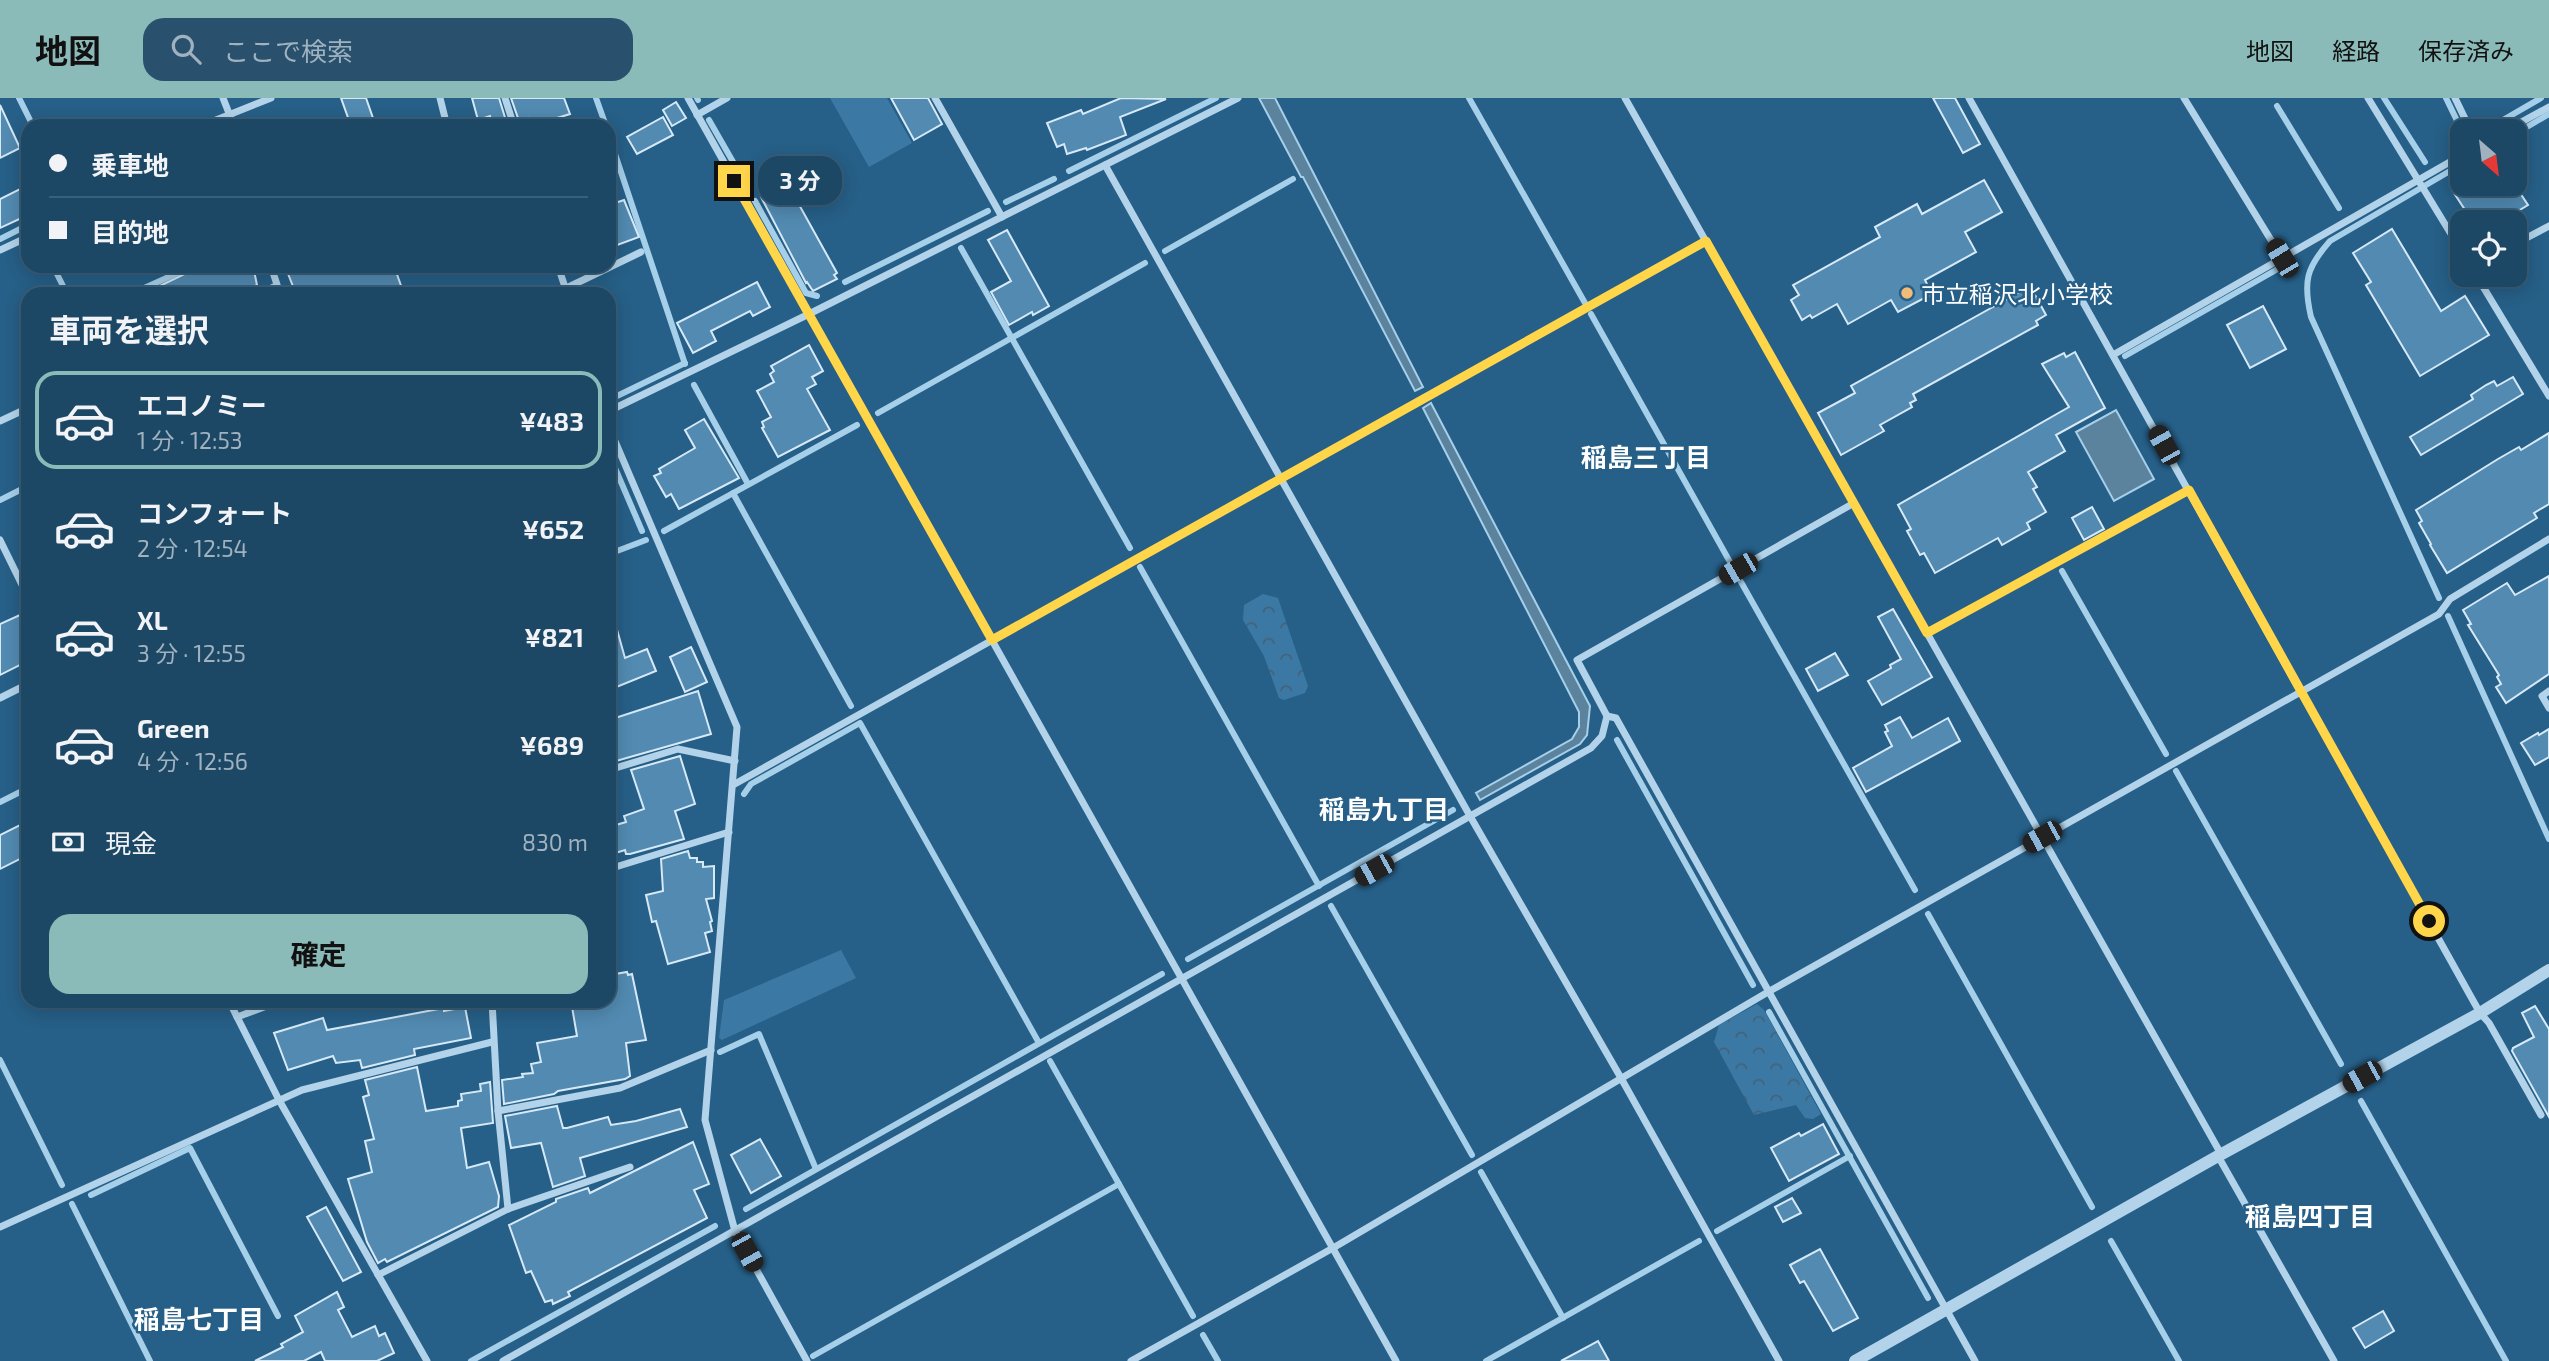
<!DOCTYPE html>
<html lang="ja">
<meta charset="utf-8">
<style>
body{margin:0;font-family:"Exo 2","Noto Sans JP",sans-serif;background:#29516e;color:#f1f3f6;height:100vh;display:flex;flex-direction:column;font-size:26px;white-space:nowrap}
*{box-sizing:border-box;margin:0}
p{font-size:23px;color:#a0b2bf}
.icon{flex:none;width:38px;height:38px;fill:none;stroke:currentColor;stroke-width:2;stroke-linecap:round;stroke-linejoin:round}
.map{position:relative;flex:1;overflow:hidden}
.sheet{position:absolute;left:21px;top:189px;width:595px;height:721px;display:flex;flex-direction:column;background:#1c4765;border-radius:21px;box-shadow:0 4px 18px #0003,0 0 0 2px #3a5f79}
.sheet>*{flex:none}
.guide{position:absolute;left:21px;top:21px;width:595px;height:154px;border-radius:21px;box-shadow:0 4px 18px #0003,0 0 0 2px #3a5f79;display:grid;align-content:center;height:154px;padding:0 28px;background:#1c4765}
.needle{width:46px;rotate:152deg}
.buttons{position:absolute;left:2450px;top:21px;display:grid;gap:14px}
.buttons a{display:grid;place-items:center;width:77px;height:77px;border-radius:14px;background:#1c4765;box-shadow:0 4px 18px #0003,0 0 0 2px #3a5f79;font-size:35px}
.end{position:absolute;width:32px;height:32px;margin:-16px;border:9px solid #ffd54a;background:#111;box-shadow:0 0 0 4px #111}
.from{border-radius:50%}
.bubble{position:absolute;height:49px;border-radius:21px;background:#1c4765;box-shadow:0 4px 18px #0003,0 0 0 2px #3a5f79;font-size:23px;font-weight:700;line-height:49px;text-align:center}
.car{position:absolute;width:21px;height:42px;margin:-21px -10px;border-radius:9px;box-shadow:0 0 5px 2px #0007;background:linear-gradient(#222 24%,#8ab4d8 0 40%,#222 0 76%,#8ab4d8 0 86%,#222 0)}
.guide b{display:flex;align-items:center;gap:24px;height:66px;font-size:26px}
.guide b+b{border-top:2px solid #3a5f79}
.guide i{width:18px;height:18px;background:#f1f3f6}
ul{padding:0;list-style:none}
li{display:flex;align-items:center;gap:21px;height:98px;margin:0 14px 10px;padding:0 14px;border:4px solid transparent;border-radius:21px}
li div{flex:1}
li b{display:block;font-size:26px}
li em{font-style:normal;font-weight:700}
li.active{border-color:#8bbbb9}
li>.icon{width:63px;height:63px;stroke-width:1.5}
h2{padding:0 28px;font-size:32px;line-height:84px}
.pay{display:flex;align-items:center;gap:18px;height:77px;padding:0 28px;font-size:26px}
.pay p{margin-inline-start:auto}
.primary-button{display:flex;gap:14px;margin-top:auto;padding:14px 28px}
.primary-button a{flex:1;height:80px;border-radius:21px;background:#8bbbb9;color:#111;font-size:28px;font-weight:700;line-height:80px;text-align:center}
header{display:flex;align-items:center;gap:42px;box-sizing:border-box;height:98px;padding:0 35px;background:#8bbbb9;color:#111}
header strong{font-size:33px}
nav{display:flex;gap:38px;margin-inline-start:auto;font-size:24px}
.search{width:490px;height:63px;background:#29516e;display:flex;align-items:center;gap:18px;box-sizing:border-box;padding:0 24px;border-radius:21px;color:#a0b2bf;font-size:26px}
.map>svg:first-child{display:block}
.grass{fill:#3b79a4}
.forest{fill:url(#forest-crowns)}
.water{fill:#5b839e;stroke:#a6cfe9;stroke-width:2}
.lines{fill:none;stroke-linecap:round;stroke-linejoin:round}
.stream{stroke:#a6cfe9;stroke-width:6}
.building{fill:#528ab1;stroke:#d6e9f7;stroke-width:2}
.minor{stroke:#b2d3e9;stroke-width:7}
.tertiary{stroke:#b2d3e9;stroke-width:12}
.route{stroke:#ffd54a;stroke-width:9}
.poi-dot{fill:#f2bc77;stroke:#265f87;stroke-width:2.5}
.labels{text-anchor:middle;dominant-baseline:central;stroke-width:5;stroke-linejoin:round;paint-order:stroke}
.poi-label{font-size:24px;fill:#fff;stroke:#265f87;text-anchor:start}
.neighbourhood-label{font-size:26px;font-weight:bold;fill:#fff;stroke:#265f87}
</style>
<header>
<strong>地図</strong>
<div class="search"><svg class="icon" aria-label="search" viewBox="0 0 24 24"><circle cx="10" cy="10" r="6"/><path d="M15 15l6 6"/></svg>ここで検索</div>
<nav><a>地図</a><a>経路</a><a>保存済み</a></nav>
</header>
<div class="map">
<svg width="2549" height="1263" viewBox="0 0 2549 1263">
<defs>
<pattern id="forest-crowns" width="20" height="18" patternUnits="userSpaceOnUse" patternTransform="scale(1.75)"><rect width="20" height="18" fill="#3b79a4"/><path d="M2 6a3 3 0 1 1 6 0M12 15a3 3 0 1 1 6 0" fill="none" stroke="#446278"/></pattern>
</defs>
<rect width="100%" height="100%" fill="#265f87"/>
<!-- grass -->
<g class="grass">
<path d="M830 0H887L912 45 869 69Z"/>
<path d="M841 852 856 880 722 942 719 940 724 902Z"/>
</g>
<!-- forest -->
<g class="forest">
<path d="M1263 496 1278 500 1308 588 1305 595 1284 602 1279 600 1264 558 1243 522 1244 507Z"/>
<path d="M1757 906 1764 912 1821 1016 1813 1021 1805 1020 1796 1007 1754 1017 1714 944 1719 927Z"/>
</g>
<!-- water -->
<g class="water">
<path d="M1259 0H1275L1423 289 1415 293 1303 79H1301Z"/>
<path d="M1431 305 1590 608 1587 637 1580 646 1480 702 1476 695 1572 641 1579 629V614L1423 310Z"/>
<path d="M2116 312 2154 381 2114 403 2076 334Z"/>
</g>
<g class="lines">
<!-- stream -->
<g class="stream">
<path d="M19 0 33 28"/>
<path d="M596 0 606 28"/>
<path d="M697 0 698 2"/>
<path d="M1469 0 1585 205"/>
<path d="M2384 0 2425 64"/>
<path d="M2446 0 2462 33"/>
<path d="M2277 8 2339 110"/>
<path d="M709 22 748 90"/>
<path d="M2484 33 2541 0"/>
<path d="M2515 36 2549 16"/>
<path d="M609 38 685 266"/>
<path d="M1069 73 1216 0"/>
<path d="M755 103 806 195 817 198"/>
<path d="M1006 104 1054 81"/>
<path d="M0 141 28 127"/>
<path d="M961 150 1130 450"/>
<path d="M1165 153 1293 81"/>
<path d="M53 168 67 196"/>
<path d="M845 184 988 113"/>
<path d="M131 196 193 168"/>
<path d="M1591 216 1730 464"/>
<path d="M2125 258 2290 164"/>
<path d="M694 287 748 386"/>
<path d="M617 298 685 265"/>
<path d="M878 315 1145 165"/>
<path d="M609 356 642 433"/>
<path d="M733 395 851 608"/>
<path d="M0 402 28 388"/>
<path d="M664 433 857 327"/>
<path d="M609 456 646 442"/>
<path d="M1140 469 1319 788"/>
<path d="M2062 473 2166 656"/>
<path d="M1741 484 1915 792"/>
<path d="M2439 500 2311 219C2303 184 2306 170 2330 143L2462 66"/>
<path d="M2448 518 2549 741"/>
<path d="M1617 642 1753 887"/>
<path d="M2176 673 2341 966"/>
<path d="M744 696 751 686 860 625 1039 945"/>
<path d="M0 704 28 690"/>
<path d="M1331 808 1472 1057"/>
<path d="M1928 816 2092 1109"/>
<path d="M1188 861 1453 712"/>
<path d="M1769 914 1928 1200"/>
<path d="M720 954 759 936 816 1071"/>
<path d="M0 962 62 1087"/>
<path d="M1050 963 1193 1218"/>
<path d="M2361 1003 2506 1263"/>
<path d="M1481 1074 1563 1220"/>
<path d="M91 1097 190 1050 278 1218"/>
<path d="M72 1106 150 1263"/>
<path d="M746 1111 1162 876"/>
<path d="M1717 1133 1850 1058"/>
<path d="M2111 1143 2179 1263"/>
<path d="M1203 1237 1218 1263"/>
<path d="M813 1258 1119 1086"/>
<path d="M471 1263 715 1128"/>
<path d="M1486 1263 1699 1143"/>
</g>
</g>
<!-- building -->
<g class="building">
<path d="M341 0H366L374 23 360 28H351Z"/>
<path d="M472 0H499L507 26 493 28 490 18 478 22Z"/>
<path d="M511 0H564L570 16 531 28 528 20 519 23Z"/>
<path d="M891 0H928L942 26 914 42Z"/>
<path d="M1121 0 1166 1 1120 19 1126 37 1087 52 1086 50 1067 56 1064 46 1057 49 1047 25 1081 12 1083 16Z"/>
<path d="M1933 0H1955L1980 46 1963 55Z"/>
<path d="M676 4 686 20 672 28 663 12Z"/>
<path d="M0 7 20 50 0 60Z"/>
<path d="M663 19 673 37 637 56 627 39Z"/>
<path d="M1984 82 2002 114 1965 134 1976 154 1925 182 1932 196 1898 214 1891 202 1848 226 1837 206 1812 220 1810 217 1802 222 1791 202 1799 197 1793 187 1880 139 1875 129 1917 106 1922 116Z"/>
<path d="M787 85 837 175 834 177 837 181 813 193 807 184 806 185 761 99Z"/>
<path d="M2462 86H2514L2528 107 2500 124H2473L2452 92Z"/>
<path d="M28 87V117L0 130V101Z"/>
<path d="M624 102 639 139 609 150V107Z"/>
<path d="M2392 131 2441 213 2465 198 2489 237 2420 278 2366 187 2371 184 2353 155Z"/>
<path d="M1007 132 1049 208 1033 217 1032 214 1009 227 991 194 1011 183 988 142Z"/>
<path d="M201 168H224L225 173 253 168 257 187 237 196H143Z"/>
<path d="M285 168H394L404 196H296Z"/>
<path d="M757 184 770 209 753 218 750 213 711 233 716 243 693 255 677 225Z"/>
<path d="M2027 190 2032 199 2035 197 2046 217 2036 223 2038 227 1913 296 1916 302 1910 305 1912 309 1880 327 1884 333 1841 357 1818 315 1855 295 1851 288Z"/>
<path d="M2263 208 2286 251 2250 270 2227 227Z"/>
<path d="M809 247 823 273 812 279 816 286 807 291 830 332 778 359 762 330 764 329 762 324 771 319 757 293 774 284 770 276 774 273 771 268Z"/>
<path d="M2075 254 2105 310 2056 337 2065 353 2028 374 2037 389 2033 391 2046 414 2027 425 2030 431 2002 447 1998 440 1935 475 1924 455 1920 457 1907 433 1911 431 1898 407 2069 309 2042 266 2064 255 2066 259Z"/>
<path d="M2513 279 2523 296 2421 357 2410 339 2473 301 2471 297 2486 287 2494 283 2497 288Z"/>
<path d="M704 321 739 380 679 411 671 396 666 399 654 378 661 375 659 371 695 350 685 332Z"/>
<path d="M2549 335V406L2534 415 2537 420 2447 475 2430 447 2431 446 2419 425 2422 423 2416 412 2498 361 2519 349 2521 352Z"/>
<path d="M2092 409 2104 431 2084 442 2072 420Z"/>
<path d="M2549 478V576L2506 605 2496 589 2501 586 2497 579 2499 577 2468 527 2471 526 2463 512 2507 485 2515 497Z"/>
<path d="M1893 511 1932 579 1882 607 1868 583 1891 570 1890 567 1901 561 1878 519Z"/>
<path d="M22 516 28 528V563L0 577V526Z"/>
<path d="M609 521H614L625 560 647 551 656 573 609 592Z"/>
<path d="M691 549 707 584 685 594 670 559Z"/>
<path d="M1835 555 1848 577 1818 593 1806 571Z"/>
<path d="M698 593 711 636 609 665V622Z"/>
<path d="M1900 619 1912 640 1948 620 1960 643 1866 694 1853 670 1892 648 1885 634 1888 633 1885 627Z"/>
<path d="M2549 631V659L2535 667 2521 645 2538 635 2539 637Z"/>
<path d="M680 658 695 706 675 713 684 741 630 756H626L625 752 609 757V729L626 724 624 718 644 711 631 672Z"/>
<path d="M28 723V757L0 771V737Z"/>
<path d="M688 753 690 760H697V764H703V769L714 768V800L706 801 712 823 710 824 712 833 705 835 710 854 668 866 656 823 652 824 646 797 663 793 661 761Z"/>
<path d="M627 874 628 877 632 876 646 942 626 945 630 978 625 981 558 993 554 996 504 1006 502 982 523 979 522 976 533 975 531 966 541 964 537 945 577 938 571 903H609V877Z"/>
<path d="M2535 908 2549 931V1019L2512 953 2513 950 2534 939 2522 915Z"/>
<path d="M465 909 471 940 414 951 415 957 362 970 360 962 336 965 333 958 288 972 274 935 323 920 327 932 444 910V913Z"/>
<path d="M417 969 426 1013 458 1008V1003L462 1002 461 996 481 993 480 986 490 984 493 1025 461 1030 467 1070 489 1064 499 1098 498 1109 387 1164 385 1161 378 1165 367 1144 348 1081 372 1074 365 1043 374 1041 363 999 369 997 365 982Z"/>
<path d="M557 1008 563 1030H567L608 1019 611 1027 636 1023 680 1011 687 1029 580 1060 585 1078 553 1089 541 1045 511 1050 505 1018Z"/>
<path d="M1823 1026 1839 1056 1789 1083 1771 1050 1799 1035 1801 1038Z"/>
<path d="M760 1041 781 1078 751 1095 731 1057Z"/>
<path d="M693 1044 709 1086 694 1092 707 1120 568 1194 570 1198 553 1206 552 1202 545 1204 531 1173 526 1175 509 1127 556 1104V1101L588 1090 590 1095Z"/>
<path d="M1792 1100 1801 1115 1783 1124 1775 1109Z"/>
<path d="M326 1109 361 1174 343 1183 307 1119Z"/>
<path d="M1820 1151 1858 1220 1833 1233 1804 1183 1800 1185 1790 1167Z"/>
<path d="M337 1194 344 1209 338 1212 352 1239 375 1228 379 1238 385 1235 394 1255 377 1263H325L321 1254 304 1263H255L283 1249 281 1246 303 1234 295 1218Z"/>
<path d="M2383 1213 2394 1233 2365 1250 2353 1230Z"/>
<path d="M1598 1243 1609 1263H1561Z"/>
</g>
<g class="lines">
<!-- minor -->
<g class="minor">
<path d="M223 0 234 28"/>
<path d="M440 0 447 28"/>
<path d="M505 0 514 28"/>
<path d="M688 0 1396 1263"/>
<path d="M935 0 1002 119"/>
<path d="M1625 0 2221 1056"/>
<path d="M1969 0 2480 915 2489 925 2541 1017"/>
<path d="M2184 0 2282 160"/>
<path d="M2368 0 2462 154"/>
<path d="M2455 0 2471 33"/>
<path d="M697 17 727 0"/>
<path d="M201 28 271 0"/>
<path d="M2505 33 2549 9"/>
<path d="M1105 67 1470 718 1621 980 1779 1263"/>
<path d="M2515 146 2549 128"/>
<path d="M0 152 28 139"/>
<path d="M271 168 280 196"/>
<path d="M558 168 567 195"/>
<path d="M2476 177 2549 298"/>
<path d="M259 196 276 188"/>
<path d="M554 196 641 154"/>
<path d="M2113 257 2462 57"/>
<path d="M609 313 809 216 1238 0"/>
<path d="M0 323 28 310"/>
<path d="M609 329 737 629 705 1022 735 1133 807 1263"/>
<path d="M0 442 28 499"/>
<path d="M1927 535 2189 392"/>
<path d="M2549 593 2542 598 2549 610"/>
<path d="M0 600 28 586"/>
<path d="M1607 618 1616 620 1975 1263"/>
<path d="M609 672 678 651 735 663"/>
<path d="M733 687 1706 143"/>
<path d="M609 771 729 734"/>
<path d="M229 903 279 1002 427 1263"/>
<path d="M492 903 498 1013 508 1111"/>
<path d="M237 919 280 903"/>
<path d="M498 1013 620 990 711 952"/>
<path d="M2218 1058 2334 1263"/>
<path d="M0 1129 302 992 492 944"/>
<path d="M378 1177 508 1111 630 1069"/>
<path d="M503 1263 1591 650 1602 638 1607 618 1577 562 1854 405"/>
<path d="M1131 1263 1333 1150 1768 894 2439 516 2450 501 2549 441"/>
</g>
<!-- tertiary -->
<path class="tertiary" d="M1855 1263 2218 1058 2480 915 2549 872"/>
</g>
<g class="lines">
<!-- route -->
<path class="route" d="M734 83 992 542 1706 143 1927 535 2189 392 2429 823"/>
</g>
<!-- markers -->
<circle class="poi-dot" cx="1907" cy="195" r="7"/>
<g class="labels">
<!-- poi labels -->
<g class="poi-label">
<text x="1921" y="195">市立稲沢北小学校</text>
</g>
<!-- neighbourhood labels -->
<g class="neighbourhood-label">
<text x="1646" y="358">稲島三丁目</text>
<text x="1384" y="710">稲島九丁目</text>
<text x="2310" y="1117">稲島四丁目</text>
<text x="199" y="1220">稲島七丁目</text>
</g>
</g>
</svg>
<div class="buttons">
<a><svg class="needle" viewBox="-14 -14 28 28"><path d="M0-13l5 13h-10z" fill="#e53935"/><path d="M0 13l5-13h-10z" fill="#a0b2bf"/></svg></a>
<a><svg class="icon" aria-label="locate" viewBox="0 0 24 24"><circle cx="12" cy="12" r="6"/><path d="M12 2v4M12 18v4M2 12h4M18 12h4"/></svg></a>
</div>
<i class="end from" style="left:2429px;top:823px"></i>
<i class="end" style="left:734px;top:83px"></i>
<div class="bubble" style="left:758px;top:58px;width:84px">3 分</div>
<i class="car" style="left:2282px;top:160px;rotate:329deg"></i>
<i class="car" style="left:2164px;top:347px;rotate:331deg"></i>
<i class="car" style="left:1738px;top:471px;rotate:240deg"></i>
<i class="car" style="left:2042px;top:739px;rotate:241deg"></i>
<i class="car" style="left:1374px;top:772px;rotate:241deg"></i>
<i class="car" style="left:2362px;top:979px;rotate:241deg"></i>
<i class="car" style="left:747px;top:1154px;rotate:151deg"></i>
<div class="guide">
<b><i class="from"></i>乗車地</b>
<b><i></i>目的地</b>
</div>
<section class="sheet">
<h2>車両を選択</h2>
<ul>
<li class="active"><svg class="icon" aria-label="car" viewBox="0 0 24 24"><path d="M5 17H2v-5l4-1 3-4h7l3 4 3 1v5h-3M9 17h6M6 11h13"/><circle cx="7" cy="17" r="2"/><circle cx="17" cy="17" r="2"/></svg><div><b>エコノミー</b><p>1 分 · 12:53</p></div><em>¥483</em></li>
<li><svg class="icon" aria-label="car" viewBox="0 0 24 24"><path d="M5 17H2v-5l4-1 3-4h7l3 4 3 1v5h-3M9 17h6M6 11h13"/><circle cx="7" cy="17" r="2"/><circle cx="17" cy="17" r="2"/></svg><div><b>コンフォート</b><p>2 分 · 12:54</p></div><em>¥652</em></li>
<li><svg class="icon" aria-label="car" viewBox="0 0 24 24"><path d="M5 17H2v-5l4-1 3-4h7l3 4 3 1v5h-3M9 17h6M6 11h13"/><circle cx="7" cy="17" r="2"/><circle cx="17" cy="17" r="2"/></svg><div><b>XL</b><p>3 分 · 12:55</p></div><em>¥821</em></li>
<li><svg class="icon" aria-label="car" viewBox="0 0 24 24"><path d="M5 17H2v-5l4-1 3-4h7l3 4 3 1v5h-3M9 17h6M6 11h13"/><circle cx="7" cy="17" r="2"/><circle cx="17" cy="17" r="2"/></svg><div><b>Green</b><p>4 分 · 12:56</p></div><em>¥689</em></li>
</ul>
<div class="pay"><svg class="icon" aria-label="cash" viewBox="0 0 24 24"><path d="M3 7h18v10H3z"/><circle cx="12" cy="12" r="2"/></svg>現金<p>830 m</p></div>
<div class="primary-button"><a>確定</a></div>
</section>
</div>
